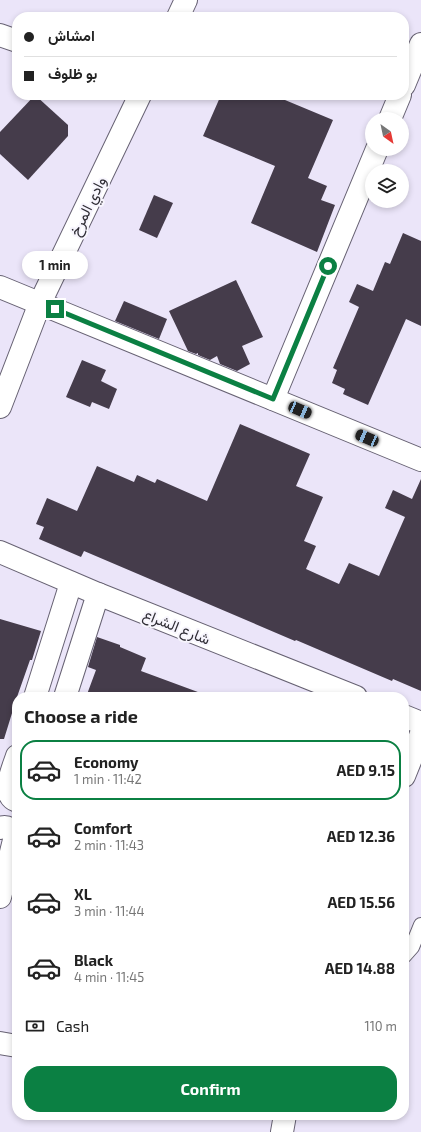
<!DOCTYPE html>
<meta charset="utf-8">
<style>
body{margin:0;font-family:"Exo 2",Vazirmatn,sans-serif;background:#f6f6f6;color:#222;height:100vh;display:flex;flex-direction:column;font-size:15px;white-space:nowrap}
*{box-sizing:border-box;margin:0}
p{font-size:13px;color:#767676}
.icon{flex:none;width:22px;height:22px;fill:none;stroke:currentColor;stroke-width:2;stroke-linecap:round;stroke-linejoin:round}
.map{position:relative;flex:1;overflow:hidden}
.sheet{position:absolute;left:12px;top:692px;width:397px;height:428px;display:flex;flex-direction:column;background:#fff;border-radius:16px;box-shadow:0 2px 6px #0003}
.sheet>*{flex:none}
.hud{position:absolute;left:12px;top:12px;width:397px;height:88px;border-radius:16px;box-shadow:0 2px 6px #0003;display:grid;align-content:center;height:88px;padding:0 12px;background:#fff}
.needle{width:26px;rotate:147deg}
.controls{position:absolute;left:365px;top:112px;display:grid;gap:8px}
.controls a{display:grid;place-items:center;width:44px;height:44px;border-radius:50%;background:#fff;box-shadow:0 2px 6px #0003;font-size:20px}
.end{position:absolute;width:18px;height:18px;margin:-9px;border:5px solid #0b8043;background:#fff;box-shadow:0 0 0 2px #fff}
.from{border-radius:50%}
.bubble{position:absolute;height:28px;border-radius:14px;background:#fff;box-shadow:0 2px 6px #0003;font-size:13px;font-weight:700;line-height:28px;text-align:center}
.car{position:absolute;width:12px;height:24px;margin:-12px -6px;border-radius:5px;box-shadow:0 0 3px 1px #0007;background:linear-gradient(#222 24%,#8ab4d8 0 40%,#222 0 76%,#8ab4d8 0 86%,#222 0)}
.hud b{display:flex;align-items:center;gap:14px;height:38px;font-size:15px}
.hud b+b{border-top:1px solid #e0e0e0}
.hud i{width:10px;height:10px;background:#222}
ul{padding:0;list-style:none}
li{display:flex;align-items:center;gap:12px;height:60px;margin:0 8px 6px;padding:0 4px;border:2px solid transparent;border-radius:16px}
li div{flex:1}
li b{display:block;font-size:15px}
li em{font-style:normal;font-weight:700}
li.active{border-color:#0b8043}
li>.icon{width:36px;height:36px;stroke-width:1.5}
h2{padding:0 12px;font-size:18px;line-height:48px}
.pay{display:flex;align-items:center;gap:10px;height:44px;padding:0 12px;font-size:15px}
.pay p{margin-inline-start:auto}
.action{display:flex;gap:8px;margin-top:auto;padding:8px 12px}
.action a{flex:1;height:46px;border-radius:16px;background:#0b8043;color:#fff;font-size:16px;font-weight:700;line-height:46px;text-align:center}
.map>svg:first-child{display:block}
.building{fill:#453c4b}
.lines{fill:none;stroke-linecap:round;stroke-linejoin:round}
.lane-casing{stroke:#676273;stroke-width:16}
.street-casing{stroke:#676273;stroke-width:24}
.lane{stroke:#fff;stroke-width:14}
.street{stroke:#fff;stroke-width:22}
.route{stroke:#0b8043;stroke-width:5}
.labels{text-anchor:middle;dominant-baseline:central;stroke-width:4;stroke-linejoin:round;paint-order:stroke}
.street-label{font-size:15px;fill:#2e2c34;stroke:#f7f5fd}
</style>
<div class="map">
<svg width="421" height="1132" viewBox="0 0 421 1132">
<rect width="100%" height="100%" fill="#ebe5f9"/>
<!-- building -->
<g class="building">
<path d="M35 95 68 125V136L28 180 0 154V132Z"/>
<path d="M221 95H273L333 120 308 178 327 186 321 200 335 205 317 252 251 223 275 166 203 136Z"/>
<path d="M154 195 173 203 157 238 139 230Z"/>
<path d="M403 233 421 241V326L406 319 368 405 343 394 345 389 332 383 337 370 333 368 359 307 349 302 357 284 373 291 385 262 390 264Z"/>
<path d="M236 280 263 337 242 346 250 364 237 371 220 364 217 356 210 360 198 355V353L196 354 188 351 169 311Z"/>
<path d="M124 301 167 319 159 339 115 321Z"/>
<path d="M82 360 106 370 101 381 117 389 109 409 92 402 90 407 66 397Z"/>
<path d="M240 424 310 454 296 486 323 497 304 541 316 546 306 569 339 584 349 563 379 576 405 517 385 508 393 490 412 499 421 479V691L393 679 392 681 296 640 295 641 84 551 81 557 39 539 44 527 36 524 47 498 77 511 97 466 134 482 137 475 155 483 157 479 207 501Z"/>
<path d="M0 619 41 631 32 660H30L17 697 4 739H0Z"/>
<path d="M97 637 120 645V647L146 658 141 671 206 695V697H86L96 670 88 667Z"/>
</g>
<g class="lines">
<defs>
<path id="lane" d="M404 956 412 947 421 925"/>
<g id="street">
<path d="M178 17 186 0"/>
<path d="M0 35 17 41"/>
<path d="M404 85 421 44"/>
<path d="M390 119 400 95"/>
<path d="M0 287 421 460"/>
<path d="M273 399 377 149"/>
<path d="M0 407 40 303 140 95"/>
<path d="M0 552 98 594 356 697"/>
<path d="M35 697 71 583"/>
<path d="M65 697 98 594"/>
<path d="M404 716 421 723"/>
<path d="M17 756C13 769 0 795 17 801"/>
<path d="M404 776 421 734"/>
<path d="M0 828C7 825 12 829 15 836L0 897"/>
<path d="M0 1043 17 1046"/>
<path d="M282 1132 285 1115"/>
</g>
</defs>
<!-- lane casing -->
<use href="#lane" class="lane-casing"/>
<!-- street casing -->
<use href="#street" class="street-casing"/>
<!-- lane -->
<use href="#lane" class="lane"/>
<!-- street -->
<use href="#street" class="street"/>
</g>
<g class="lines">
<!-- route -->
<path class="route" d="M55 309 273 399 328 266"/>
</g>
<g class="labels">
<!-- street labels -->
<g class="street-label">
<text transform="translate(87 206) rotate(-64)">وادي المرخ</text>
<text transform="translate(177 626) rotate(22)">شارع الشراع</text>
</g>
</g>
</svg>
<div class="controls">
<a><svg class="needle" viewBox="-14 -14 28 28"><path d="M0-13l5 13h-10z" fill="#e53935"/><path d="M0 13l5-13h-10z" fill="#767676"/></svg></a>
<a><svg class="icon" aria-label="layers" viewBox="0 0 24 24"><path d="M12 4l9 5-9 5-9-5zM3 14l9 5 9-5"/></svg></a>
</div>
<i class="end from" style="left:328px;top:266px"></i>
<i class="end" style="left:55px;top:309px"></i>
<div class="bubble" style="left:22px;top:251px;width:66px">1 min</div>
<i class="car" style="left:300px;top:410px;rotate:113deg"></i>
<i class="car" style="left:367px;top:438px;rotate:293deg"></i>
<div class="hud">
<b><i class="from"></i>امشاش</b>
<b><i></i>بو ظلوف</b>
</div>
<section class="sheet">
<h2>Choose a ride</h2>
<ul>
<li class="active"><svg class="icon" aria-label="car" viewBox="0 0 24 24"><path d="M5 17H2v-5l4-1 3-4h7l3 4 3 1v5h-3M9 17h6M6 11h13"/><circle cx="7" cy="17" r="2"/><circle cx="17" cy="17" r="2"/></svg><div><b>Economy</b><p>1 min · 11:42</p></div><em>AED 9.15</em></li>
<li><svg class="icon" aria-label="car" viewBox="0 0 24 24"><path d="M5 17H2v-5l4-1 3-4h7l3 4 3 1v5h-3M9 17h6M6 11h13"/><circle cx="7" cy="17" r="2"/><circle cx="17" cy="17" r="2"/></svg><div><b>Comfort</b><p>2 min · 11:43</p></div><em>AED 12.36</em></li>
<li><svg class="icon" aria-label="car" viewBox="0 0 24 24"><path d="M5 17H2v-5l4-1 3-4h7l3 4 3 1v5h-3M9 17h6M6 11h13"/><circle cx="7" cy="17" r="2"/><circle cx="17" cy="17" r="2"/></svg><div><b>XL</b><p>3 min · 11:44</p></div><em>AED 15.56</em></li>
<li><svg class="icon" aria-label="car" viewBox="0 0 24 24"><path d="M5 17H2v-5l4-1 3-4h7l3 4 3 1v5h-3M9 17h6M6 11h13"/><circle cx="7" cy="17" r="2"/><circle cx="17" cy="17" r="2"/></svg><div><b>Black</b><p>4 min · 11:45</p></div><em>AED 14.88</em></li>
</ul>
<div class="pay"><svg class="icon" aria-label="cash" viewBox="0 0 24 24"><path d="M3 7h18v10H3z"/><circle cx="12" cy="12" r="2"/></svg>Cash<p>110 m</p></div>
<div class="action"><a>Confirm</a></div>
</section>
</div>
